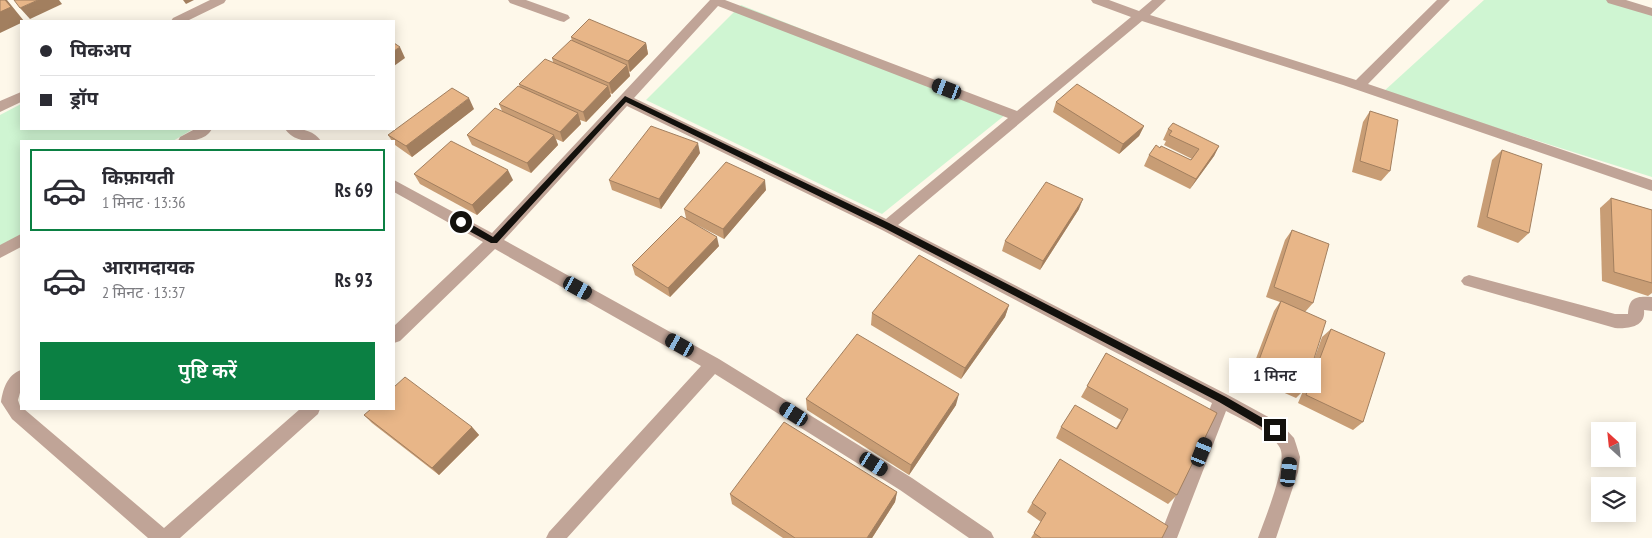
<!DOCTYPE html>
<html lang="hi">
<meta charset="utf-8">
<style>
body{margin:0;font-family:"PT Sans Narrow","Noto Sans Devanagari",sans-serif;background:#f7f7f7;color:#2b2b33;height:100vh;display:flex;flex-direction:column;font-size:19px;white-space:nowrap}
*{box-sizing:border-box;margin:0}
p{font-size:16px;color:#7c7c81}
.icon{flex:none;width:28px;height:28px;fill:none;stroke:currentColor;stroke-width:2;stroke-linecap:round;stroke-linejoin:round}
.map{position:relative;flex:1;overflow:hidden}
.side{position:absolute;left:20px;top:140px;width:375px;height:270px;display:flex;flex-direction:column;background:#fff;border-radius:0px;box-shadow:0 2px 12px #0003}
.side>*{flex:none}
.guide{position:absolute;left:20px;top:20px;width:375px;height:110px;border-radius:0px;box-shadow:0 2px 12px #0003;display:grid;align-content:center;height:110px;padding:0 20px;background:#fff}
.needle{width:32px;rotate:333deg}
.controls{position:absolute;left:1591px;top:422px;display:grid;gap:10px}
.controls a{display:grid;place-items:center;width:45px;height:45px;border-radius:0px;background:#fff;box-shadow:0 2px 12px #0003;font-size:25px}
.end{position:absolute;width:22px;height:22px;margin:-11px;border:6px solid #13110d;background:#fff;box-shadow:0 0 0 2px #fff}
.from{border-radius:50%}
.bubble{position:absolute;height:35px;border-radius:0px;background:#fff;box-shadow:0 2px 12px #0003;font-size:16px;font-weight:600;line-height:35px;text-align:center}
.car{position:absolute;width:15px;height:30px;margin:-15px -8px;border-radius:6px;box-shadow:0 0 4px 1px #0007;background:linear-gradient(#222 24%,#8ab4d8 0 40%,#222 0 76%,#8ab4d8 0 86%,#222 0)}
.guide b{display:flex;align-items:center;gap:18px;height:48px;font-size:19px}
.guide b+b{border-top:1px solid #e1e1e2}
.guide i{width:12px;height:12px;background:#2b2b33}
ul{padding:9px 0 0;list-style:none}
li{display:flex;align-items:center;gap:15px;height:82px;margin:0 10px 8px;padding:0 10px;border:2px solid transparent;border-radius:0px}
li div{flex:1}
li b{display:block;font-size:19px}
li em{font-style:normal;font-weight:600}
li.selected{border-color:#0b8043}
li>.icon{width:45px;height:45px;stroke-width:1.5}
.action{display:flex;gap:10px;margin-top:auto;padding:10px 20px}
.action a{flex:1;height:58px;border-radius:0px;background:#0b8043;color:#fff;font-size:20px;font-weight:600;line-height:58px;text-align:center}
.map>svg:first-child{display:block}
.green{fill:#cff5d2}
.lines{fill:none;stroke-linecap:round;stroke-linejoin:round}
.street{fill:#c0a497;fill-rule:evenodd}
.wall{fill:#c89d75}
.shaded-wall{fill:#a27f5f}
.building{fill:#e8b688;stroke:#a27f5f}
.route{fill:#13110d}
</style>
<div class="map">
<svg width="1652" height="538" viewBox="0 0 1652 538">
<rect width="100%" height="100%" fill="#fef8ea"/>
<!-- green -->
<g class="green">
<path d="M1484 0H1612L1652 14V177L1383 92Z"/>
<path d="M741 5 1010 111 882 214 646 100Z"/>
<path d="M21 104V129H193L173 141H21V235L0 248V115Z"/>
</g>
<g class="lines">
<!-- street -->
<g class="street">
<path d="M210 0H226L224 3 187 21H171L173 18Z"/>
<path d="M508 0H526L568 15 570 18 564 22 560 21 510 3Z"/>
<path d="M710 0H725L1017 111 1131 17 1093 3 1091 0H1109L1139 11 1152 0H1166L1150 15 1356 80 1437 0H1450L1368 84 1652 180V191L1343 85 1142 21 898 225 1228 395 1281 424 1294 438 1296 444 1300 457 1298 472 1276 538H1258C1264 521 1288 463 1280 448 1273 433 1241 419 1226 411L1177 538H1159L1212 403 882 230 627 106 504 240 719 359 912 478 991 532 994 538H969L900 490 715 374 567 538H546L549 532 701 366 495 249 400 341 394 343V326L483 242 394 192V180L492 233ZM718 6 1008 118 886 219 634 98Z"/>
<path d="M1606 0H1626L1652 8V16L1608 3Z"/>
<path d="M21 92V102L0 112V101Z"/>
<path d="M195 129H212C205 141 191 141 178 141L180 137Z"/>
<path d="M285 129C298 128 313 129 321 141 308 142 293 141 285 129Z"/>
<path d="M21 234V247L0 258V245Z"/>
<path d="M1469 275 1615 314H1628C1629 297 1636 296 1652 297V311L1644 310C1646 327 1628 329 1615 328L1464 285 1461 281 1464 277Z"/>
<path d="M21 370V389L18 400 21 409H24L164 528 300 409H320L318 414 180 538H148L12 419 1 402C3 389 7 375 21 370Z"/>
</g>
</g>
<!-- wall -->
<g class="wall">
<path d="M571 37 646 43 648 54 630 72 629 71 630 76 612 94 610 93 611 96 586 122 580 120 581 124 563 142 556 139 558 145 531 173 472 145 467 135 502 111 499 104 520 88 519 84 553 62 552 58 572 41Z"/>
<path d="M1056 102 1144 126 1139 136 1119 154 1053 112Z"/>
<path d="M474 109 412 157 395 145 394 141H392L388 135Z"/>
<path d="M1370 111 1390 171 1381 181 1352 172 1363 122Z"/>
<path d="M1168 129 1219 146 1214 156 1190 189 1144 166 1149 155 1160 148 1191 160 1192 159 1164 145 1166 141 1163 140Z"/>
<path d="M1502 150 1529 233 1518 243 1477 227 1492 160Z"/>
<path d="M700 153 661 209 612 190 609 180Z"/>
<path d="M414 174 513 180 477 215 420 184Z"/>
<path d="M766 190 724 239 695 224 719 246 670 297 635 275 632 265 686 218 684 209Z"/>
<path d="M1611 198 1652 210V293L1648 296 1602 281 1600 208Z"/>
<path d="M1079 209 1040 270 1002 251 1005 241Z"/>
<path d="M1292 230 1313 303 1305 312 1310 371 1322 337 1331 329 1363 422 1353 430 1298 403 1303 391 1296 398 1249 377 1274 311 1280 302 1266 297 1285 240Z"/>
<path d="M1009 305 1005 317 961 379 871 325 872 313Z"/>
<path d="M1106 353 1177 495 1168 504 1056 438 1061 427 1116 428 1121 420 1081 397Z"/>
<path d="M806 399 956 405 909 475 807 410Z"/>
<path d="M364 415 472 427 479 435 439 475 372 423Z"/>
<path d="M897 492 895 502 872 538H783L732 504 730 494Z"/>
<path d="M1032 503 1162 538H1031L1041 522 1027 512Z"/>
</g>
<!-- shaded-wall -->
<g class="shaded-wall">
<path d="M5 0H7L24 21H21V23L0 33V12Z"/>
<path d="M38 0H59L62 4 30 19 20 8Z"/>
<path d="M183 0H194L186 4Z"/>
<path d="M646 43 648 54 630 72 628 61Z"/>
<path d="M400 47 405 58 394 66V51Z"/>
<path d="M627 65 630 76 612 94 609 83Z"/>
<path d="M608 86 611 96 586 122 583 112Z"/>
<path d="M469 98 474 109 412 157 406 146Z"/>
<path d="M578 113 581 124 563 142 560 132Z"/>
<path d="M1144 126 1139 136 1119 154 1123 144Z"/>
<path d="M554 135 558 145 531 173 527 163Z"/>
<path d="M698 143 700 153 661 209 659 199Z"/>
<path d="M1219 146 1214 156 1190 189 1196 179Z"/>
<path d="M508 170 513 180 477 215 472 205Z"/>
<path d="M765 180 766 190 724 239 723 229Z"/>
<path d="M1083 199 1079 209 1040 270 1043 261Z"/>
<path d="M717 237 719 246 670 297 668 288Z"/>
<path d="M1009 305 1005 317 961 379 965 368Z"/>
<path d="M959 394 956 405 909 475 911 465Z"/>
<path d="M472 427 479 435 439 475 432 468Z"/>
<path d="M897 492 895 502 872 538H867Z"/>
</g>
<!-- building -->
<g class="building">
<path d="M0 0H5L11 7 0 12Z"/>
<path d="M14 0H38L20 8Z"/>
<path d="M589 19 646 43 628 61 571 37Z"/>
<path d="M571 40 627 65 609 83 552 58Z"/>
<path d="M394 43 400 47 394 51Z"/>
<path d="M545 59 608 86 583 112 519 84Z"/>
<path d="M1077 84 1144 126 1123 144 1056 102Z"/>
<path d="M518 86 578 113 560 132 499 104Z"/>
<path d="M452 88 469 98 406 146 388 135Z"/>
<path d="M495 108 554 135 527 163 467 135Z"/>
<path d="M1370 111 1398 120 1390 171 1360 161Z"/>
<path d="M1173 123 1219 146 1196 179 1149 155 1156 145 1160 148 1161 146 1191 160 1199 149 1169 135 1172 131 1168 129Z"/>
<path d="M651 126 698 143 659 199 609 180Z"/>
<path d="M451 141 508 170 472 205 414 174Z"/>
<path d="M1502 150 1542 164 1529 233 1487 217Z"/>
<path d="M726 162 765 180 723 229 684 209Z"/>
<path d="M1046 182 1083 199 1043 261 1005 241Z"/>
<path d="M1611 198 1652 210V283L1614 272Z"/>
<path d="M681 216 717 237 668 288 632 265Z"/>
<path d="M1292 230 1329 244 1313 303 1274 287Z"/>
<path d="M919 255 1009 305 965 368 872 313Z"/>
<path d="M1281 301 1326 321 1304 390 1256 368Z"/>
<path d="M1331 329 1385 353 1363 422 1306 395Z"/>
<path d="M857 334 959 394 911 465 806 399Z"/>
<path d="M1106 353 1217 413 1177 495 1061 427 1075 405 1117 429 1128 409 1087 386Z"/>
<path d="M405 377 472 427 432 468 364 415 371 409H394V387Z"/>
<path d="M784 422 897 492 867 538H795L730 494Z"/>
<path d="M1060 459 1168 526 1162 538H1041L1034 533 1046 513 1032 503Z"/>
</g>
<!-- route -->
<path class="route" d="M625 96 889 223 1226 397 1278 427V433H1272L1219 402 884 228 626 102 497 243H491L458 225V220H464L493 237Z"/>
</svg>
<div class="controls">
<a><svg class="needle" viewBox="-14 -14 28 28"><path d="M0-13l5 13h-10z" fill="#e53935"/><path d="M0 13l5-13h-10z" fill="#7c7c81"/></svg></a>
<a><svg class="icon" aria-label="layers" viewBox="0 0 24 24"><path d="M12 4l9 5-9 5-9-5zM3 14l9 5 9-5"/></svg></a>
</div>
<i class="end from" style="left:461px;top:222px"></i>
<i class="end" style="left:1275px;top:430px"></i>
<div class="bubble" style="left:1229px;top:358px;width:92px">1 मिनट</div>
<i class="car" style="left:947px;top:89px;rotate:291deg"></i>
<i class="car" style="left:578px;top:288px;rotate:119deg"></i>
<i class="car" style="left:680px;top:345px;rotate:299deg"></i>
<i class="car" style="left:794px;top:414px;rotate:302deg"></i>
<i class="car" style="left:1202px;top:452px;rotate:22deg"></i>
<i class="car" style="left:874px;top:464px;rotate:122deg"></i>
<i class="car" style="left:1289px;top:472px;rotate:6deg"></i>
<div class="guide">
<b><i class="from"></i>पिकअप</b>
<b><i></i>ड्रॉप</b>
</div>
<section class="side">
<ul>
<li class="selected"><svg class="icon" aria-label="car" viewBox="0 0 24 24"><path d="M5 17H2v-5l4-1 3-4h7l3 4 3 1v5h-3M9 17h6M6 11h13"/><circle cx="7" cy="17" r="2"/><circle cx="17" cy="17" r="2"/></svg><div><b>किफ़ायती</b><p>1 मिनट · 13:36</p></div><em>Rs 69</em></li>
<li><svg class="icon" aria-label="car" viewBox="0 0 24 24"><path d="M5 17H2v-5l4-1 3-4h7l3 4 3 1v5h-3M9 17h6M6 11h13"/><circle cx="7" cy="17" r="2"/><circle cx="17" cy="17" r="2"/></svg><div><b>आरामदायक</b><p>2 मिनट · 13:37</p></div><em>Rs 93</em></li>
</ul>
<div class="action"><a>पुष्टि करें</a></div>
</section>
</div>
